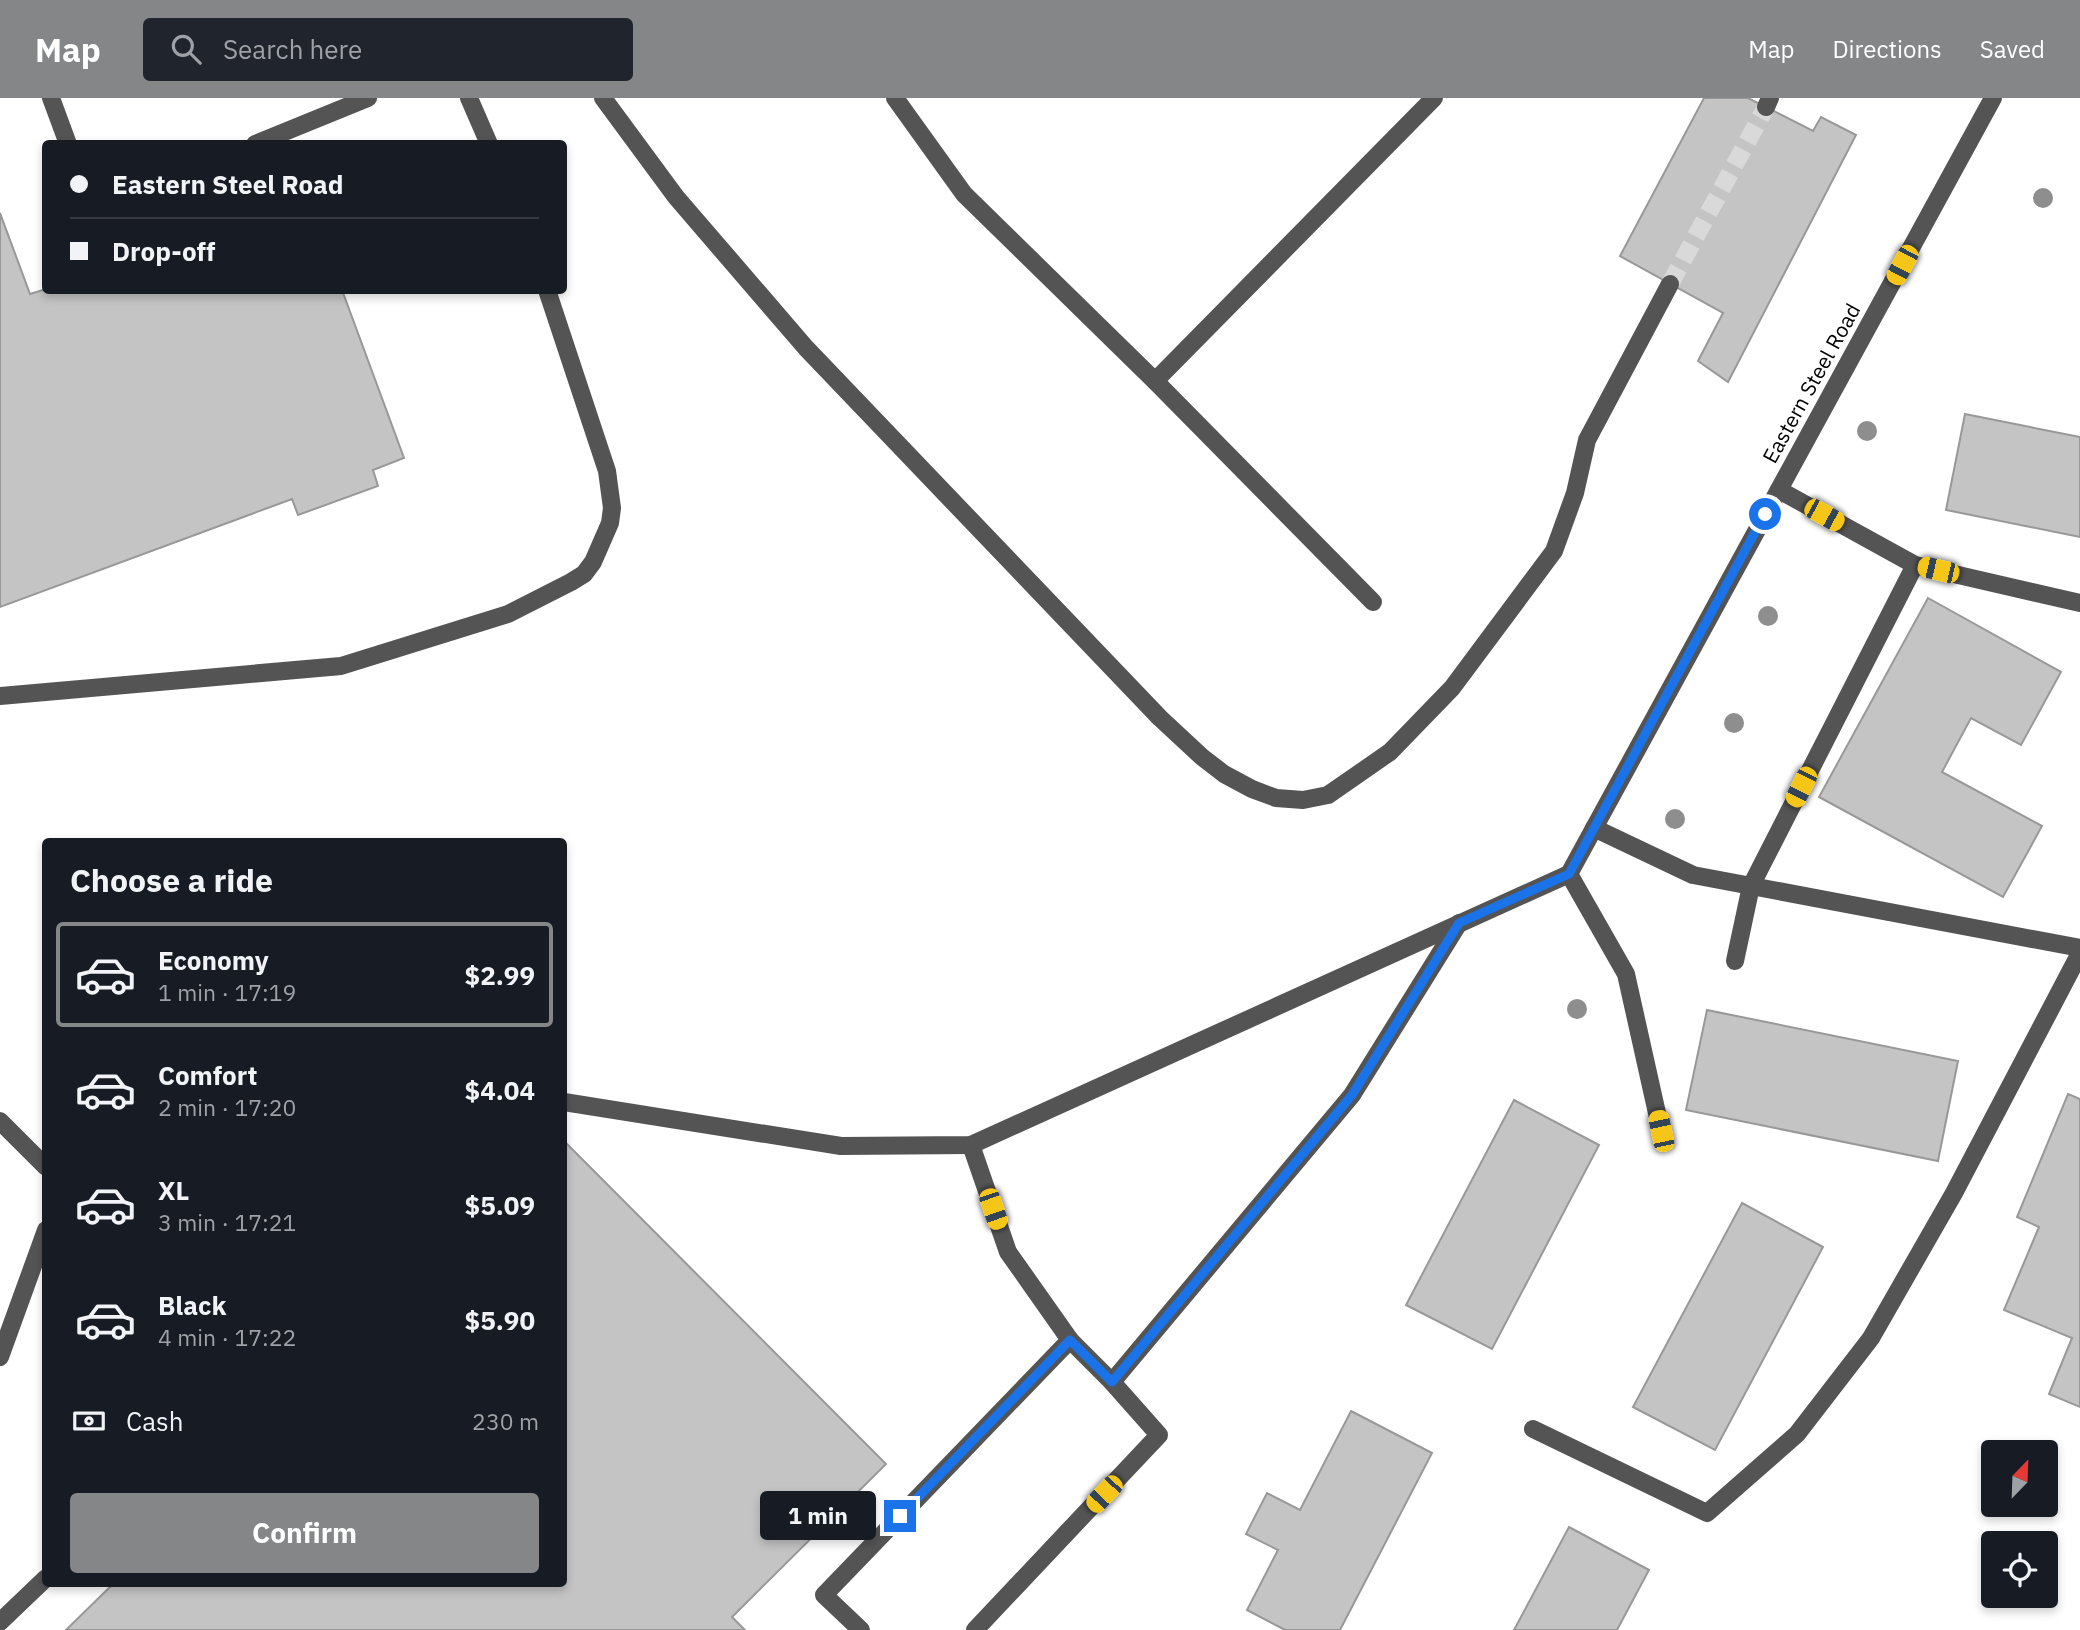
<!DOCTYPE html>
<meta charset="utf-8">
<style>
body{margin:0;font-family:"IBM Plex Sans",sans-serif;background:#20242c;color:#f1f3f6;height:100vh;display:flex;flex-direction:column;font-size:26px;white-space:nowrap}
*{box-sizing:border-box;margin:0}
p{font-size:23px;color:#9ea1a6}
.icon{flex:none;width:38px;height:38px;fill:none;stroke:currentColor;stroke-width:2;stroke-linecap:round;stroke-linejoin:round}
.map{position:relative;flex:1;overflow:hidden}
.details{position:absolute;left:42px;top:740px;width:525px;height:749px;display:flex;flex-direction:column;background:#171b24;border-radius:7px;box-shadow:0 4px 10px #0003}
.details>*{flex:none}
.guide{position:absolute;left:42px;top:42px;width:525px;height:154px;border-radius:7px;box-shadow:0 4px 10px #0003;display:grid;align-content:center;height:154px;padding:0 28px;background:#171b24}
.needle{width:46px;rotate:23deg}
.tools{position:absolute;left:1981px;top:1342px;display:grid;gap:14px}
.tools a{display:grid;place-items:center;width:77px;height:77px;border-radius:7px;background:#171b24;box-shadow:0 4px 10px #0003;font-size:35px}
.end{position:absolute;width:32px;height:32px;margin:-16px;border:9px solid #1a73e8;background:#fff;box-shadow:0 0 0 4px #fff}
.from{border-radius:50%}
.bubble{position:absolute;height:49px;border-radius:7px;background:#171b24;box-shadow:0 4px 10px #0003;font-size:23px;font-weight:800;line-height:49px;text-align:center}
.car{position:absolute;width:21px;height:42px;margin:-21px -10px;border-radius:9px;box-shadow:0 0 5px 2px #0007;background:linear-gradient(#f5c518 24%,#345 0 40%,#f5c518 0 76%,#345 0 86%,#f5c518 0)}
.guide b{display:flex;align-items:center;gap:24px;height:66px;font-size:26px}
.guide b+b{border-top:2px solid #363941}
.guide i{width:18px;height:18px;background:#f1f3f6}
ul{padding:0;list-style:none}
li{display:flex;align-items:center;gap:21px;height:105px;margin:0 14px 10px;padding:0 14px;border:4px solid transparent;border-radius:7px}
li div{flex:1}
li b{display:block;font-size:26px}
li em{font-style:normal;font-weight:800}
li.selected{border-color:#858687}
li>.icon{width:63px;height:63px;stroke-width:1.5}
h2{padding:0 28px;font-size:32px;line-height:84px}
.pay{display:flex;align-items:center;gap:18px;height:77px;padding:0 28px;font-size:26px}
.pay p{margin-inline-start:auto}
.button{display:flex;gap:14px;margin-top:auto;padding:14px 28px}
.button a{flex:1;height:80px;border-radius:7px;background:#858687;color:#fff;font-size:28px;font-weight:800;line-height:80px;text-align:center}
header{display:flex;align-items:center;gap:42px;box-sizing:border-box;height:98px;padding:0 35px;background:#858687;color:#fff}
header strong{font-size:33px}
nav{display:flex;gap:38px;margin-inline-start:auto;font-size:24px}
.search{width:490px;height:63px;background:#20242c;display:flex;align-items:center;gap:18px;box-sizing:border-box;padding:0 24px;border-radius:7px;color:#9ea1a6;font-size:26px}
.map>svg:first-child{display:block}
.building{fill:#c4c4c4;stroke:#989898;stroke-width:2}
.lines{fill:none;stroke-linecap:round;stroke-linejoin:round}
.minor-tunnel{stroke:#d9d9d9;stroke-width:18;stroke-dasharray:18 9;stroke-linecap:butt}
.minor{stroke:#545454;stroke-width:18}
.tree{fill:#8e8e8e}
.route{stroke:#1a73e8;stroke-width:9}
.labels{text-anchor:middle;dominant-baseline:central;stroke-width:5;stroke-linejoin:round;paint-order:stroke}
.street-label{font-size:21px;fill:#000;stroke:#fff}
</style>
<header>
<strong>Map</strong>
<div class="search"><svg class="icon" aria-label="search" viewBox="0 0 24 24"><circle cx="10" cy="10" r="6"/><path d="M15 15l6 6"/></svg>Search here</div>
<nav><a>Map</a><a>Directions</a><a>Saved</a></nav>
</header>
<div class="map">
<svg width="2080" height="1532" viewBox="0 0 2080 1532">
<rect width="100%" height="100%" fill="#fff"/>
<!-- building -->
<g class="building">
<path d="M1704 0H1748L1813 33 1821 19 1856 37 1728 284 1698 263 1723 215 1620 158Z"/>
<path d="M0 115 30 196 46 191V192H342L404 360 373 372 378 388 298 417 292 401 0 509Z"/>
<path d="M1965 316 2080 339V439L1946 412Z"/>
<path d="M1928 500 2061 574 2021 647 1971 620 1942 674 2042 728 2003 799 1819 699Z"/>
<path d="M1707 912 1958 963 1938 1063 1686 1012Z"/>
<path d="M2068 996 2080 1001V1309L2049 1296 2072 1240 2004 1212 2039 1129 2017 1119Z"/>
<path d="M1514 1002 1599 1047 1492 1251 1406 1207Z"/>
<path d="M564 1043 886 1366 732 1519 745 1532H66L113 1486H564Z"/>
<path d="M1742 1105 1823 1149 1715 1352 1633 1309Z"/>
<path d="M1351 1313 1432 1355 1340 1532H1285L1247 1512 1278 1452 1246 1436 1267 1395 1300 1412Z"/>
<path d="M1569 1429 1649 1472 1617 1532H1514Z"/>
</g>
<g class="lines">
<!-- minor-tunnel -->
<path class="minor-tunnel" d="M1670 186 1766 9"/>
<!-- minor -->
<g class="minor">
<path d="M51 0 68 46"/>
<path d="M469 0 489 46"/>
<path d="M603 0 676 99 806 250 1160 620 1202 659 1224 676 1252 691 1276 700 1303 702 1328 697 1390 654 1452 590 1554 453 1575 395 1587 342 1670 186"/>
<path d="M895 0 964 96 1155 283 1373 504"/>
<path d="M1766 9 1770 0"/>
<path d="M255 46 368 0"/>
<path d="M1155 283 1434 0"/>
<path d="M1779 392 1915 467 2080 505"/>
<path d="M0 598 341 568 508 516 571 484 584 476 593 464 610 425 612 410 607 373 547 192"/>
<path d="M1594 730 1693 777 2080 850"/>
<path d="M1569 776 1993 0"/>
<path d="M1569 776 1626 876 1661 1033"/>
<path d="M1735 863 1751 788 1915 467"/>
<path d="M564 1004 841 1048 971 1047 1569 776"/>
<path d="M0 1023 46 1069"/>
<path d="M971 1047 1008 1154 1070 1242 1112 1284 1352 997 1459 825"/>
<path d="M0 1259 46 1132"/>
<path d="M1533 1331 1707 1415 1797 1336 1871 1240 1954 1095 2080 855"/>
<path d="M0 1524 46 1480"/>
<path d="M861 1532 824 1497 1070 1242"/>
<path d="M975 1532 1159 1337 1112 1284"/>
</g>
</g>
<!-- trees -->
<g class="tree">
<circle cx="2043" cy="100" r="10"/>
<circle cx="1867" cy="333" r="10"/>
<circle cx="1768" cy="518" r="10"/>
<circle cx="1734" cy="625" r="10"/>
<circle cx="1675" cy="721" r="10"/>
<circle cx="1577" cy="911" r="10"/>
</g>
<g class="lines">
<!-- route -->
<path class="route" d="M900 1418 1070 1242 1112 1284 1352 997 1459 825 1569 776 1765 416"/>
</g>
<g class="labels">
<!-- street labels -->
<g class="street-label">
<text transform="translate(1811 285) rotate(-61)">Eastern Steel Road</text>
</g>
</g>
</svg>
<div class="tools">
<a><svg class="needle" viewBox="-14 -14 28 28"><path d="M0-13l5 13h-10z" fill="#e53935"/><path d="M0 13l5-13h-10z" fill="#9ea1a6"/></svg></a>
<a><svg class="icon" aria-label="locate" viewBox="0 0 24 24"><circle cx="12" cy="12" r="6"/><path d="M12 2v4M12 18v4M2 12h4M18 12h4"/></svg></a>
</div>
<i class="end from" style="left:1765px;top:416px"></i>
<i class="end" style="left:900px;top:1418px"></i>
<div class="bubble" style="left:760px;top:1393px;width:116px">1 min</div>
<i class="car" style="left:1902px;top:167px;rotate:208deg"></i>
<i class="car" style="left:1824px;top:417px;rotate:119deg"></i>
<i class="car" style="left:1938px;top:472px;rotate:283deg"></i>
<i class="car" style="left:1801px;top:689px;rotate:207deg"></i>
<i class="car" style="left:1661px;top:1033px;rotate:348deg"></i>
<i class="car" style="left:993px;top:1111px;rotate:161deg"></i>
<i class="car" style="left:1104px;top:1396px;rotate:223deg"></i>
<div class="guide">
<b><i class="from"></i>Eastern Steel Road</b>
<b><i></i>Drop-off</b>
</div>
<section class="details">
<h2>Choose a ride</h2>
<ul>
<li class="selected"><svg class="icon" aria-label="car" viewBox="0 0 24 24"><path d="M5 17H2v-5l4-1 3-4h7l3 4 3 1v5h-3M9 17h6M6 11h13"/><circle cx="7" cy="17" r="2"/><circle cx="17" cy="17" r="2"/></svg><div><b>Economy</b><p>1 min · 17:19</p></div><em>$2.99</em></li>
<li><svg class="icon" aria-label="car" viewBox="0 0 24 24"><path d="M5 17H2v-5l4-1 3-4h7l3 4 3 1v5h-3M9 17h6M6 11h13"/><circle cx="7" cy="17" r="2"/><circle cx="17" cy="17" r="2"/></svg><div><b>Comfort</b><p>2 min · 17:20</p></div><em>$4.04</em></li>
<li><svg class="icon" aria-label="car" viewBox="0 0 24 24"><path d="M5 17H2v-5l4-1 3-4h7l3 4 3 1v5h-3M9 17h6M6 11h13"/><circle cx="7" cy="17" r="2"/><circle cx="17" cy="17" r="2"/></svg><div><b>XL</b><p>3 min · 17:21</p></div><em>$5.09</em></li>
<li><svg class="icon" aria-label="car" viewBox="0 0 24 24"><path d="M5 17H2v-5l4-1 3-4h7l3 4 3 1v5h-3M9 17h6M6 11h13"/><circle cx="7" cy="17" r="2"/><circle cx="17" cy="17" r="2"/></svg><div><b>Black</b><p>4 min · 17:22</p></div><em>$5.90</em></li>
</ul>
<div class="pay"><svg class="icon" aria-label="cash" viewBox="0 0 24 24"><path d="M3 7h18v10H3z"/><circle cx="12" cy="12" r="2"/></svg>Cash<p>230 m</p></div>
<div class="button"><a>Confirm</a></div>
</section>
</div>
